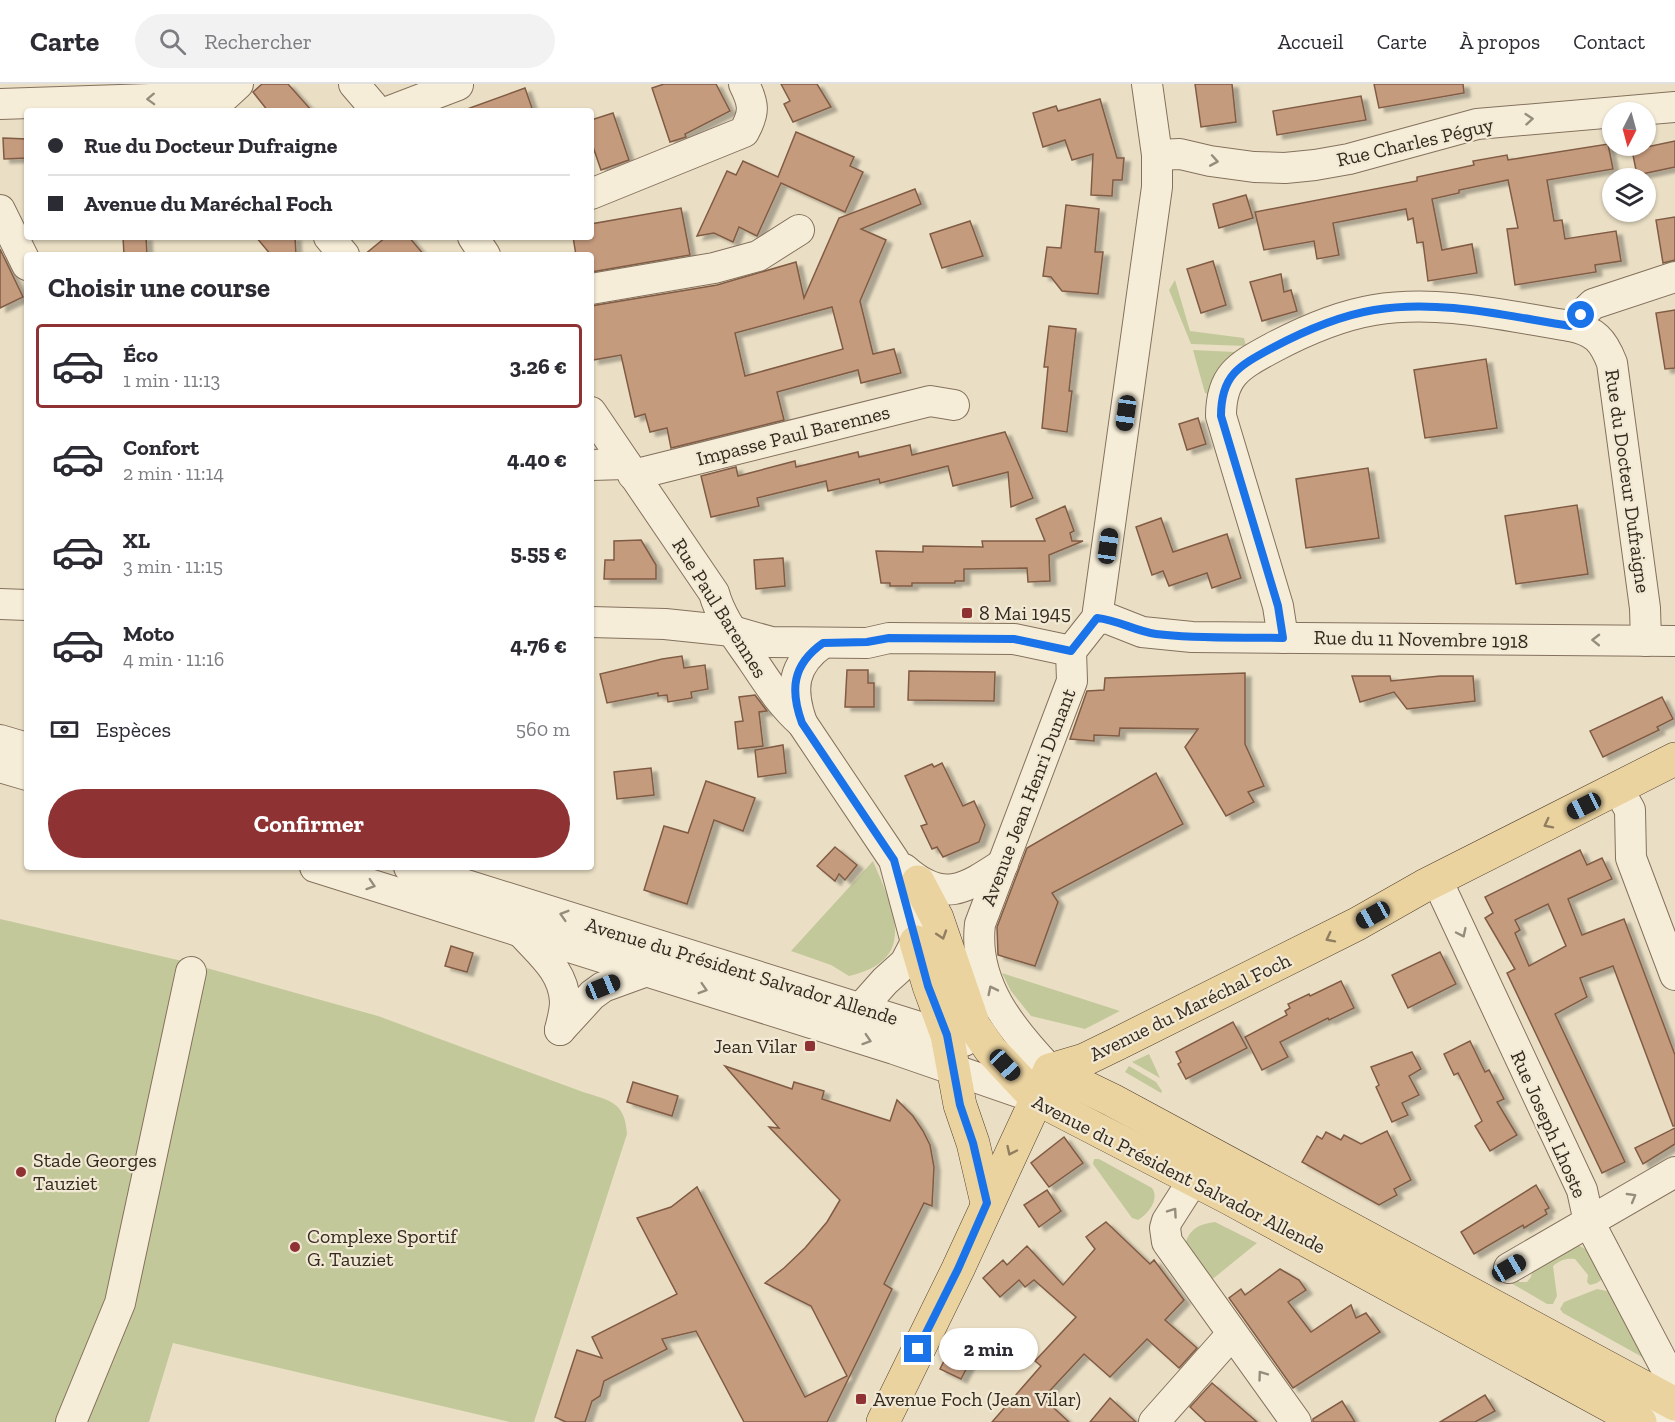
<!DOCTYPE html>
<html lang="fr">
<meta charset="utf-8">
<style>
body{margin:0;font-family:"Zilla Slab",serif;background:#f2f2f3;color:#2b2b33;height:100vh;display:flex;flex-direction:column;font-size:22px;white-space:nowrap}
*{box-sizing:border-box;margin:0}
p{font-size:20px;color:#7c7c81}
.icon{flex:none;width:33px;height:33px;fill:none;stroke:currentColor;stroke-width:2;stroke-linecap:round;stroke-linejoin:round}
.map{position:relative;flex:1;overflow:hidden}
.side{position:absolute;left:24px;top:168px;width:570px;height:618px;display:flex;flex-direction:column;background:#fff;border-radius:6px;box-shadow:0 2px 4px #0004}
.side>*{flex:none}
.hud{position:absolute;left:24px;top:24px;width:570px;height:132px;border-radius:6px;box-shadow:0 2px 4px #0004;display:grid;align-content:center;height:132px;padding:0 24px;background:#fff}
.needle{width:39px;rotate:186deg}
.buttons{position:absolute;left:1602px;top:18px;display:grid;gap:12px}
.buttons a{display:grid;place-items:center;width:54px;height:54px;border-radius:50%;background:#fff;box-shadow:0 2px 4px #0004;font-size:30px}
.end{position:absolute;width:27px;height:27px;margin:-14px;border:8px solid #1a73e8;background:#fff;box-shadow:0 0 0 3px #fff}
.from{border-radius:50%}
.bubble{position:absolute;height:42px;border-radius:21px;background:#fff;box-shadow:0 2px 4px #0004;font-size:20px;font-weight:700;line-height:42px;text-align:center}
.car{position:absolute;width:18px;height:36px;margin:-18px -9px;border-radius:8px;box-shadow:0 0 4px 2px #0007;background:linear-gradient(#222 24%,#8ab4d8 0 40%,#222 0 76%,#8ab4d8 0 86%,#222 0)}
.hud b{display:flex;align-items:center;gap:21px;height:57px;font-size:22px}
.hud b+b{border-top:2px solid #e1e1e2}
.hud i{width:15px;height:15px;background:#2b2b33}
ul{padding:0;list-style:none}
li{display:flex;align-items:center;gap:18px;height:84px;margin:0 12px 9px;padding:0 12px;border:3px solid transparent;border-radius:6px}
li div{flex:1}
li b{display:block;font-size:22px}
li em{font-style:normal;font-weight:700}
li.current{border-color:#8e3233}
li>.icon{width:54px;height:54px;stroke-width:1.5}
h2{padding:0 24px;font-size:27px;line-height:72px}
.pay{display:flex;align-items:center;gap:15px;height:66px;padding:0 24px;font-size:22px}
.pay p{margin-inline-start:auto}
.action{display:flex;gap:12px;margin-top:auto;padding:12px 24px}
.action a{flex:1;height:69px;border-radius:36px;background:#8e3233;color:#fff;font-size:24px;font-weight:700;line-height:69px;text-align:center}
header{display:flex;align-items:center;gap:36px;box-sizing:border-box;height:84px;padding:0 30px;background:#fff;border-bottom:2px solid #e1e1e2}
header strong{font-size:28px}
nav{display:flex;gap:33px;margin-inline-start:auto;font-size:21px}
.search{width:420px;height:54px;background:#f2f2f3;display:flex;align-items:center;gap:15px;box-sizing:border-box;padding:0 21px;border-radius:33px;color:#7c7c81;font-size:22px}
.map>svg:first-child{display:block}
.green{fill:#c3c89a}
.building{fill:#c59b7e;stroke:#815c44;stroke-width:1.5;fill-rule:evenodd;filter:url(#shadow)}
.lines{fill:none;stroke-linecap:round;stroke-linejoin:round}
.minor-casing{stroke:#84715d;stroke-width:32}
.major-casing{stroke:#524030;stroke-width:34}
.minor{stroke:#f6edd8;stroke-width:30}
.major{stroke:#ebd3a0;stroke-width:33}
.oneway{stroke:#968c7c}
.oneway2{stroke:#907e60}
.route{stroke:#1a73e8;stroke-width:8}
.poi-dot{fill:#8e3233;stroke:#f2e9d4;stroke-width:2}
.labels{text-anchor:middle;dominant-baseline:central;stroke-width:4.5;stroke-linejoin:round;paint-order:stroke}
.street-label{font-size:20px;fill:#352a1f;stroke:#f2e9d4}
.poi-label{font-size:20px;fill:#352a1f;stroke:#f2e9d4;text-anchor:start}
</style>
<header>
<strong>Carte</strong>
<div class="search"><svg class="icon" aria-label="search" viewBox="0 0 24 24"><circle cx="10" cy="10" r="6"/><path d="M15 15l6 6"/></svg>Rechercher</div>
<nav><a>Accueil</a><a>Carte</a><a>À propos</a><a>Contact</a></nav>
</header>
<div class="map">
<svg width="1675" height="1338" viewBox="0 0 1675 1338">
<defs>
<filter id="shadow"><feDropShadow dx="6" dy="4" stdDeviation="1.5" flood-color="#0004"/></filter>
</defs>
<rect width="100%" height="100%" fill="#eadfc5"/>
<!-- green -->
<g class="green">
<path d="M1175 196 1190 247 1244 254 1246 262 1191 260 1169 206Z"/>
<path d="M1193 266 1235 268C1220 282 1214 289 1208 310L1205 309Z"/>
<path d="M873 777C893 825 920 876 849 892L831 881 791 867Z"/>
<path d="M0 835 178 876 378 932 583 1008C611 1017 625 1018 627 1050L534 1338H510L173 1259 149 1338H0Z"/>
<path d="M1002 889 1120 927 1085 945 1031 932 1011 907Z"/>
<path d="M1149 970 1160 994 1132 978Z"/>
<path d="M1129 982 1156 998 1162 1007 1161 1009 1125 988Z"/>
<path d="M1094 1075H1099L1152 1104C1160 1115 1148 1130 1138 1136L1132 1134 1093 1080Z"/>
<path d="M1215 1138 1257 1159 1209 1198 1185 1160C1190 1144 1200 1140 1215 1138Z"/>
<path d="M1576 1161C1591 1164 1599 1181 1601 1196L1597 1199 1590 1201 1587 1198 1588 1191 1575 1175C1565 1174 1561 1176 1553 1182L1557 1212 1553 1220H1547L1492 1188 1496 1185 1520 1198H1527L1531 1193 1533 1184Z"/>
<path d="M1597 1205 1607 1207 1612 1211 1644 1274 1563 1229 1560 1225 1564 1218Z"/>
</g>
<!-- building -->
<g class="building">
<path d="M262 0H288L312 27H268L253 8Z"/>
<path d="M664 0H716L730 27 685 50 686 53 670 58 652 4Z"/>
<path d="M781 0H817L831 23 793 38 784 20 790 17Z"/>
<path d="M1195 0H1232L1236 38 1201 43Z"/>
<path d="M1374 0H1463L1464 9 1379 24Z"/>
<path d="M525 4 533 27H467V25Z"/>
<path d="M1361 12 1366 36 1277 51 1273 27Z"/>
<path d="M1100 15 1117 74H1124L1122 96H1113L1112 112 1091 111 1093 70 1072 76 1065 56 1043 63 1033 29 1056 22 1058 27Z"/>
<path d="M613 29 629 76 601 86 591 57V36Z"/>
<path d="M796 48 854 73 850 82 863 88 845 128 781 99 757 152 739 143 733 158 714 149 697 152 727 87 736 91 743 77 778 93Z"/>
<path d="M3 54 27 55V74L4 75Z"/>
<path d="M1675 57V83L1637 91 1632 66Z"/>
<path d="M1608 60 1613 85 1547 96 1554 137 1562 136 1565 155 1616 147 1621 177 1595 181 1596 188 1515 201 1507 145 1518 144 1508 96 1459 106V109L1432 115 1442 166 1472 160 1477 189 1428 197 1423 158 1417 159 1413 134 1408 136 1406 125 1333 139 1339 171 1317 175 1314 157 1264 166 1255 128 1417 97V93L1474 81 1473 77 1507 71 1508 76Z"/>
<path d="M915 105 921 120 861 145 886 156 860 217 873 270 894 265 901 289 861 299 858 286 777 308 784 336 671 364 667 344 650 348 645 330 635 333 621 271 593 276 591 260V222L717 201 796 178 804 214 839 134ZM832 223 843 265 745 292 735 249Z"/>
<path d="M1246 111 1253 134 1219 144 1213 120Z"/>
<path d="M1066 121 1099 125 1095 168H1103L1098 210 1062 207 1051 193 1043 192 1047 163 1061 164Z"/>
<path d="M681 124 690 171 591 188V171H576L573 153H591V140Z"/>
<path d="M1675 133V176L1663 179 1656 136Z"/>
<path d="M970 137 983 172 942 184 930 150Z"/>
<path d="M123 153H146L147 171H124Z"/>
<path d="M256 153H295L296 171H271Z"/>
<path d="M386 153H409L424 171H364Z"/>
<path d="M0 165 23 213 0 224Z"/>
<path d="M1213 177 1226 221 1201 229 1187 185Z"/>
<path d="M1281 190 1284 208 1291 206 1297 227 1262 237 1250 198Z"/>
<path d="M1675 226V284L1665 285 1656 229Z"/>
<path d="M1049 242 1076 245 1069 307H1072L1067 348 1042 344 1048 283H1044Z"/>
<path d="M1486 275 1497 344 1425 354 1414 286Z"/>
<path d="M1198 334 1206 360 1187 366 1179 340Z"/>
<path d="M1005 348 1033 414 1011 423 1008 388 953 402 948 382 880 399 879 395 828 407 826 397 757 414 759 422 711 433 701 392 736 383 738 392 795 377 796 383 858 368 859 373 910 361 912 371Z"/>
<path d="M1368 384 1379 454 1306 464 1296 395Z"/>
<path d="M1577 421 1588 490 1516 500 1505 432Z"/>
<path d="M1065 422 1074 447 1070 449 1072 457H1083L1049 471 1050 497 1028 498 1027 484 964 485V497H955V499H912V502H890V499H881L876 467 923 468V462L983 463 982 457H1045L1036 435Z"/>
<path d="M1161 434 1173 468 1227 450 1241 494 1212 504 1207 489 1169 502 1163 487 1152 491 1136 443Z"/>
<path d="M641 456 656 481V495H604L605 476H614V457Z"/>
<path d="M783 474 785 502 756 505 754 476Z"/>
<path d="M682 572 684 584 705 581 708 605 691 608 692 614 668 618 667 611 658 612V609L607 619 600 590 662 575Z"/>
<path d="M847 586H868V599H874V623H845Z"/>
<path d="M909 587 995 588 994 617 908 616Z"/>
<path d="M1245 589V660L1264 702 1248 708 1254 718 1226 732 1185 663 1198 645 1120 644 1119 652 1094 651V657L1070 655 1087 607 1104 606 1105 594Z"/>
<path d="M1352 592H1390L1391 597 1440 592H1473L1475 617 1407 625 1394 608 1360 618Z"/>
<path d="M755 611 767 627 759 628 763 662 738 665 735 638 743 637 739 613Z"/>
<path d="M1662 613 1673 635 1657 643 1659 646 1603 673 1590 647Z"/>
<path d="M783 661 786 689 758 693 755 666Z"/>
<path d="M942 679 963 722 974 717 985 741 979 758 943 773 937 763 932 765 921 742 927 740 905 692 932 680 934 683Z"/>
<path d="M651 684 654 711 617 715 614 688Z"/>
<path d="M1156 689 1183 740 1052 809 1058 818 1035 882 998 871 997 843 1027 764Z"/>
<path d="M706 697 755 714 743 747 714 736 687 820 644 806 664 742 688 749Z"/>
<path d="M835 763 857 781 845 796 839 790 835 797 817 782Z"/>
<path d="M1580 766 1587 781 1602 774 1612 795 1568 815 1582 851 1624 835 1675 971V1042H1673L1613 882 1580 894 1587 913 1555 930 1625 1078 1602 1089 1507 889 1515 885 1485 834 1493 829 1485 813ZM1548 820 1566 862 1529 882 1515 849 1520 846 1515 836Z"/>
<path d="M451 862 473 869 467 888 445 882Z"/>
<path d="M1440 868 1456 900 1408 924 1392 891Z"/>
<path d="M1341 897 1354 924 1329 936 1328 934 1280 958 1288 973 1262 986 1245 953 1287 931 1285 927 1290 924 1288 920 1309 910 1310 912Z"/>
<path d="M1233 938 1247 964 1186 995 1178 980 1181 978 1176 968Z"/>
<path d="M1470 957 1485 988 1489 986 1504 1015 1497 1018 1517 1051 1490 1067 1475 1042 1482 1037 1458 989 1454 991 1444 970Z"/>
<path d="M1412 968 1421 985 1409 992 1419 1011 1402 1019 1408 1031 1392 1038 1376 1003 1379 1001 1371 983Z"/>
<path d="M725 982 792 1005 794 998 824 1007 822 1015 890 1037 897 1016 913 1032 923 1047 930 1061 934 1083 932 1122 924 1119 884 1200 892 1205 870 1251 827 1338H744L696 1247 662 1255 667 1265 604 1297 600 1312 592 1317 585 1338H566L555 1333 577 1266 602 1274 592 1253 677 1210 637 1134 671 1123 697 1103 805 1313 847 1292 811 1222 765 1199 784 1184 805 1164 827 1138 840 1116 769 1043 779 1044Z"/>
<path d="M633 998 678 1012 672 1032 627 1018Z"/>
<path d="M1675 1044V1060L1643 1080 1635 1064Z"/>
<path d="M1387 1047 1411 1096 1394 1105 1397 1111 1379 1121 1302 1078 1317 1052 1322 1055 1326 1048 1341 1056 1344 1051 1361 1060Z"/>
<path d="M1064 1053 1083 1079 1049 1103 1031 1079Z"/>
<path d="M1536 1101 1549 1124 1545 1126 1547 1130 1524 1144 1523 1141 1474 1170 1461 1148Z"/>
<path d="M1047 1106 1061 1127 1039 1143 1024 1121Z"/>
<path d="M1106 1138 1150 1180 1154 1176 1184 1216 1165 1236 1197 1264 1179 1284 1147 1255 1110 1293 1084 1270 1043 1314 1069 1338H992L1041 1282 1035 1277 1076 1233 1034 1196 1025 1203 1019 1196 1000 1213 983 1194 1003 1176 1007 1181 1027 1162 1063 1201 1095 1165 1086 1153Z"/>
<path d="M1280 1185 1299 1196 1306 1206 1288 1218 1311 1248 1351 1221 1356 1234 1366 1229 1380 1248 1293 1304 1229 1214 1241 1205 1245 1211Z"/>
<path d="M952 1261 973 1272 961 1295 940 1285Z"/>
<path d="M1212 1299 1257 1338H1206L1190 1323Z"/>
<path d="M1485 1311 1495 1327 1475 1338H1440Z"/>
<path d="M1110 1314 1136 1338H1090Z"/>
<path d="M1342 1317 1355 1338H1313V1335Z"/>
</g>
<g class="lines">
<defs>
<g id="minor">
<path d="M354 0 377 27"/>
<path d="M0 20 210 13 225 12 238 0"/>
<path d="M390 27 458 1"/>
<path d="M1157 71 1180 70 1210 77 1254 83 1285 84 1315 81 1349 75 1477 40 1675 23"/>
<path d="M591 110 744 48C755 28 754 20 744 0"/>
<path d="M0 126 27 181"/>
<path d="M329 153 344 171"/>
<path d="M473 153 485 171"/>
<path d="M591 205 714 184 758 172 799 146"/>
<path d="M1570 242 1593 220 1675 193"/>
<path d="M591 328 714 509C721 535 738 555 753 577 769 601 781 620 802 639L894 776 916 858 905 879 885 897 861 924"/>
<path d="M591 381 626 380"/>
<path d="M633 391 930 317 954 321"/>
<path d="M0 520 27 521"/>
<path d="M1097 534 1109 535 1142 548 1192 553 1675 557"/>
<path d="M591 538 665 540 732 547 771 558 867 559 889 554 1014 555 1071 567"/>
<path d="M1283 554 1278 522 1221 332C1221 291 1239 282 1272 264 1304 247 1338 232 1374 226 1439 215 1506 232 1570 242 1595 247 1603 256 1612 279L1645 524 1646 557"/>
<path d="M802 639C790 605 792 581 823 559"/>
<path d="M0 656 27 664"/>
<path d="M0 683 27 691"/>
<path d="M1618 705 1630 726 1631 774 1675 891"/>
<path d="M315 783 894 965 1036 1014"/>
<path d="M409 783 964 957"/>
<path d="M904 785C943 820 965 805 1003 780"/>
<path d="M1437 796 1582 1106 1589 1138 1670 1292 1671 1301 1663 1314"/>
<path d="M523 850C541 870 564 888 565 918 565 927 562 937 560 946"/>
<path d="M560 946 592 911 603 903 647 887"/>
<path d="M1050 986C1011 945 973 899 980 840L1072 597 1071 567 1097 534 1157 103V71L1147 0"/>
<path d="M1206 1076 1167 1137 1165 1144 1167 1158 1296 1338"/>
<path d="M1509 1184 1675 1088"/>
<path d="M1631 1321 1656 1328 1674 1338"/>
<path d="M71 1338 120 1219 191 888"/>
<path d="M1154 1338 1232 1250"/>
</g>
<g id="major">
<path d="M918 798 937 834 974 942 990 965 1036 1014 1229 1114 1640 1338"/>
<path d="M916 858 929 902 947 951 960 1021 973 1059 987 1119"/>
<path d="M1050 986 1112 1016 1675 1320"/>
<path d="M883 1338 958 1185 1050 986 1084 976 1117 960 1357 840 1424 802 1675 675"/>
</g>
</defs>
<!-- minor casing -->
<use href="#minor" class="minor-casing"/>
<!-- major casing -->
<use href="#major" class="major-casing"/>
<!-- minor -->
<use href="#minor" class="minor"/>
<!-- major -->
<use href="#major" class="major"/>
</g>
<!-- one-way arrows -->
<defs><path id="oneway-chevron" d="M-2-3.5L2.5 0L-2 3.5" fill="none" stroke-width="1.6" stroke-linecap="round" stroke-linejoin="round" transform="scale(1.5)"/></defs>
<g class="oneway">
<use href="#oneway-chevron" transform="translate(151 15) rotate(178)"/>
<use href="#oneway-chevron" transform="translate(1529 35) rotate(-5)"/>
<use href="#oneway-chevron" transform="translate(1214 77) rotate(10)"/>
<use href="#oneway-chevron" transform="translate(1596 556) rotate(-179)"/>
<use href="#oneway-chevron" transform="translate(371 801) rotate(18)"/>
<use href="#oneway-chevron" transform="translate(564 831) rotate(-163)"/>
<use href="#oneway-chevron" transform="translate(1462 849) rotate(65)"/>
<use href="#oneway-chevron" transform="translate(703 905) rotate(17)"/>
<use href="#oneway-chevron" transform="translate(992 906) rotate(-116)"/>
<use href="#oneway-chevron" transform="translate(867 956) rotate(18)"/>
<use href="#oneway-chevron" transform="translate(1632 1113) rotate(-30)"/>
<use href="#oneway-chevron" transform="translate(1173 1128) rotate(-55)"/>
<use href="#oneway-chevron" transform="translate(1262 1291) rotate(-126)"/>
</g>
<g class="oneway2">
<use href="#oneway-chevron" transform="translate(1548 740) rotate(153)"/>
<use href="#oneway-chevron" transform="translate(942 851) rotate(72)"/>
<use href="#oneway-chevron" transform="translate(1330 854) rotate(153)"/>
<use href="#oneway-chevron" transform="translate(1011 1067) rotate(115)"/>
</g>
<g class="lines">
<!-- route -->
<path class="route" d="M918 1265 958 1185 987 1119 973 1059 960 1021 947 951 928 902 894 776 802 639C790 606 792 581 823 559L867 558 889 554 1014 555 1071 567 1097 534C1118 536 1135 547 1156 550 1197 555 1241 553 1283 554L1278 522 1221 332C1221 291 1239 282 1272 264 1304 247 1338 232 1374 226 1439 215 1506 232 1570 242L1581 231"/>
</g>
<!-- markers -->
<g class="poi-dot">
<rect x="961" y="523" width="12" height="12" rx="3"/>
<rect x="804" y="956" width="12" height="12" rx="3"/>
<circle cx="21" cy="1088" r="6"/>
<circle cx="295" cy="1163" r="6"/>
<rect x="855" y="1309" width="12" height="12" rx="3"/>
</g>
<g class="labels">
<!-- street labels -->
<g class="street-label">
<text transform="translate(1415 58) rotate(-13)">Rue Charles Péguy</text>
<text transform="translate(793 351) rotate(-14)">Impasse Paul Barennes</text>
<text transform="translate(1628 397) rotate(82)">Rue du Docteur Dufraigne</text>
<text transform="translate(720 524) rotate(58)">Rue Paul Barennes</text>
<text transform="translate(1421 555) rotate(1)">Rue du 11 Novembre 1918</text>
<text transform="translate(1028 713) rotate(-69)">Avenue Jean Henri Dunant</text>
<text transform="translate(742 887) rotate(17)">Avenue du Président Salvador Allende</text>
<text transform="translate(1190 923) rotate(-26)">Avenue du Maréchal Foch</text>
<text transform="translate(1549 1040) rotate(66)">Rue Joseph Lhoste</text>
<text transform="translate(1179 1090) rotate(27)">Avenue du Président Salvador Allende</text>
</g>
<!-- poi labels -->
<g class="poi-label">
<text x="979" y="529">8 Mai 1945</text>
<text x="798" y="962" text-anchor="end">Jean Vilar</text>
<text x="33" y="1076">Stade Georges<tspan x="33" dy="23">Tauziet</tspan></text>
<text x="307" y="1152">Complexe Sportif<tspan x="307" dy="23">G. Tauziet</tspan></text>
<text x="873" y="1315">Avenue Foch (Jean Vilar)</text>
</g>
</g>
</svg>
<div class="buttons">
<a><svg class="needle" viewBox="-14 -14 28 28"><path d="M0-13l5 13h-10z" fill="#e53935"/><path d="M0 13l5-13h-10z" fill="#7c7c81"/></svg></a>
<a><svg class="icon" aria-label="layers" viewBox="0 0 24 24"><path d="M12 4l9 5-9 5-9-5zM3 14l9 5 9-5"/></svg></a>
</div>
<i class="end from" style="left:1581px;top:231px"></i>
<i class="end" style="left:918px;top:1265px"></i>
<div class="bubble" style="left:939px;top:1244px;width:99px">2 min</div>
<i class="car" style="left:1126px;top:329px;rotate:188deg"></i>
<i class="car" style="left:1108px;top:462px;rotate:8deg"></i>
<i class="car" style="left:1584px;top:722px;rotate:243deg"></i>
<i class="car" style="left:1373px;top:831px;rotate:241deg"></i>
<i class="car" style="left:603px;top:903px;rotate:68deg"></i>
<i class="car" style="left:1005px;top:981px;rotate:137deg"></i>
<i class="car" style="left:1509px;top:1184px;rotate:60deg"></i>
<div class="hud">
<b><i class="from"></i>Rue du Docteur Dufraigne</b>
<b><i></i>Avenue du Maréchal Foch</b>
</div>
<section class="side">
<h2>Choisir une course</h2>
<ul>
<li class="current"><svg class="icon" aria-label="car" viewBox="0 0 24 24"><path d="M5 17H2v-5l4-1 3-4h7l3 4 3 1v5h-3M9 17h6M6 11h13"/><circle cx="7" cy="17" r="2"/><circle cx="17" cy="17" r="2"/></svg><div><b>Éco</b><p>1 min · 11:13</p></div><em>3.26 €</em></li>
<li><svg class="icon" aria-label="car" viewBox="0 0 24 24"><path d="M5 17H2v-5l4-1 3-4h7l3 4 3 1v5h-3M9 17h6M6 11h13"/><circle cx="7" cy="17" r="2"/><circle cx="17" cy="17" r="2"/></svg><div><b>Confort</b><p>2 min · 11:14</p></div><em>4.40 €</em></li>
<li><svg class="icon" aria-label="car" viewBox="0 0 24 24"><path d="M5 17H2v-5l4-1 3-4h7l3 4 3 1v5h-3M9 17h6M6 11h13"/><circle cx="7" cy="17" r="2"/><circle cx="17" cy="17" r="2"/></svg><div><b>XL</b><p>3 min · 11:15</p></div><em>5.55 €</em></li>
<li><svg class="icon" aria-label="car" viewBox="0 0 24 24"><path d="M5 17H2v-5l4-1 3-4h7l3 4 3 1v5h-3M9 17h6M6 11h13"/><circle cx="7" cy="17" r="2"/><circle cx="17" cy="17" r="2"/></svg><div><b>Moto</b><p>4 min · 11:16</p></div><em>4.76 €</em></li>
</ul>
<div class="pay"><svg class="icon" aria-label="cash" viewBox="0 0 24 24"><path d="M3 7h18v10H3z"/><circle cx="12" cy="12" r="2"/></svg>Espèces<p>560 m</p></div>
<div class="action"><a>Confirmer</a></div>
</section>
</div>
